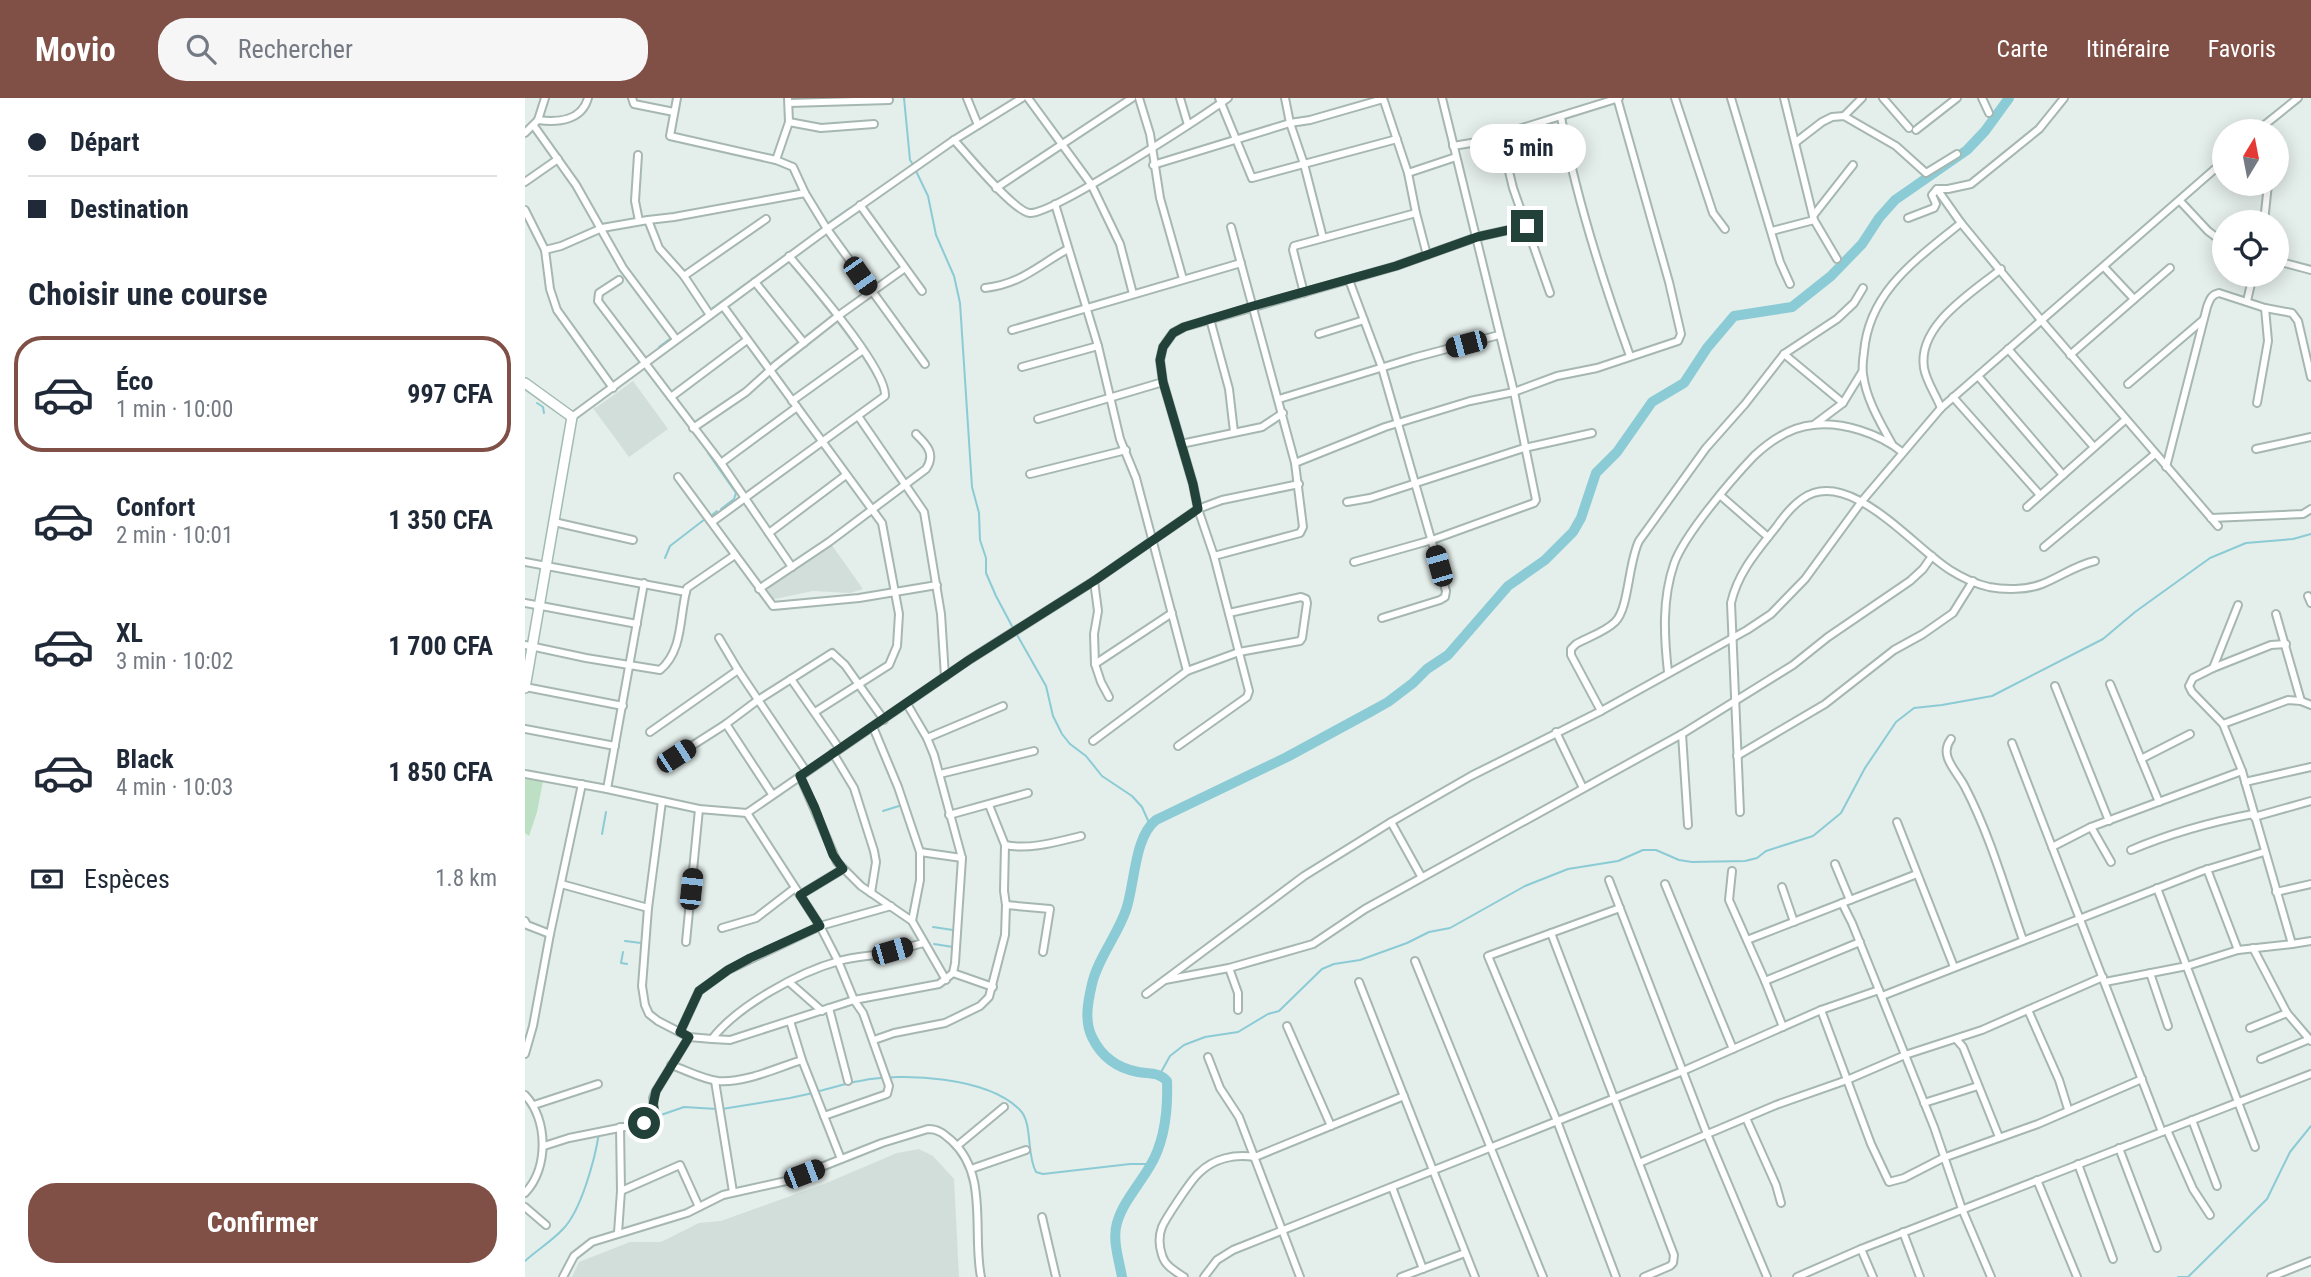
<!DOCTYPE html>
<html lang="fr">
<meta charset="utf-8">
<style>
body{margin:0;font-family:"Roboto Condensed",sans-serif;background:#f6f6f7;color:#1f2937;height:100vh;display:flex;flex-direction:column;font-size:26px;white-space:nowrap}
*{box-sizing:border-box;margin:0}
p{font-size:23px;color:#747a83}
.icon{flex:none;width:38px;height:38px;fill:none;stroke:currentColor;stroke-width:2;stroke-linecap:round;stroke-linejoin:round}
.map{position:relative;flex:1;overflow:hidden}
.panel{display:flex;flex-direction:column;background:#fff;width:525px}
.panel>*{flex:none}
.top-card{display:grid;align-content:center;height:154px;padding:0 28px;background:#fff}
.needle{width:46px;rotate:10deg}
.tools{position:absolute;left:1687px;top:21px;display:grid;gap:14px}
.tools a{display:grid;place-items:center;width:77px;height:77px;border-radius:50%;background:#fff;box-shadow:0 4px 18px #0003;font-size:35px}
.end{position:absolute;width:32px;height:32px;margin:-16px;border:9px solid #224138;background:#fff;box-shadow:0 0 0 4px #fff}
.from{border-radius:50%}
.bubble{position:absolute;height:49px;border-radius:24px;background:#fff;box-shadow:0 4px 18px #0003;font-size:23px;font-weight:700;line-height:49px;text-align:center}
.car{position:absolute;width:21px;height:42px;margin:-21px -10px;border-radius:9px;box-shadow:0 0 5px 2px #0007;background:linear-gradient(#222 24%,#8ab4d8 0 40%,#222 0 76%,#8ab4d8 0 86%,#222 0)}
.top-card b{display:flex;align-items:center;gap:24px;height:66px;font-size:26px}
.top-card b+b{border-top:2px solid #e0e1e3}
.top-card i{width:18px;height:18px;background:#1f2937}
ul{padding:0;list-style:none}
li{display:flex;align-items:center;gap:21px;height:116px;margin:0 14px 10px;padding:0 14px;border:4px solid transparent;border-radius:28px}
li div{flex:1}
li b{display:block;font-size:26px}
li em{font-style:normal;font-weight:700}
li.current{border-color:#804f46}
li>.icon{width:63px;height:63px;stroke-width:1.5}
h2{padding:0 28px;font-size:32px;line-height:84px}
.pay{display:flex;align-items:center;gap:18px;height:77px;padding:0 28px;font-size:26px}
.pay p{margin-inline-start:auto}
.button{display:flex;gap:14px;margin-top:auto;padding:14px 28px}
.button a{flex:1;height:80px;border-radius:28px;background:#804f46;color:#fff;font-size:28px;font-weight:700;line-height:80px;text-align:center}
header{display:flex;align-items:center;gap:42px;box-sizing:border-box;height:98px;padding:0 35px;background:#804f46;color:#fff}
header strong{font-size:33px}
nav{display:flex;gap:38px;margin-inline-start:auto;font-size:24px}
.search{width:490px;height:63px;background:#f6f6f7;display:flex;align-items:center;gap:18px;box-sizing:border-box;padding:0 24px;border-radius:28px;color:#747a83;font-size:26px}
main{display:flex;flex:1;min-height:0}
.map>svg:first-child{display:block}
.built{fill:#d2ded9}
.green{fill:#bde0c5}
.lines{fill:none;stroke-linecap:round;stroke-linejoin:round}
.stream{stroke:#8bcbd5;stroke-width:2}
.river{stroke:#8bcbd5;stroke-width:10}
.minor-casing{stroke:#a6b7b1;stroke-width:10}
.secondary-casing{stroke:#a2bbb1;stroke-width:12}
.minor{stroke:#fff;stroke-width:6}
.secondary{stroke:#fff;stroke-width:9}
.route{stroke:#224138;stroke-width:9}
</style>
<header>
<strong>Movio</strong>
<div class="search"><svg class="icon" aria-label="search" viewBox="0 0 24 24"><circle cx="10" cy="10" r="6"/><path d="M15 15l6 6"/></svg>Rechercher</div>
<nav><a>Carte</a><a>Itinéraire</a><a>Favoris</a></nav>
</header>
<main>
<section class="panel">
<div class="top-card">
<b><i class="from"></i>Départ</b>
<b><i></i>Destination</b>
</div>
<h2>Choisir une course</h2>
<ul>
<li class="current"><svg class="icon" aria-label="car" viewBox="0 0 24 24"><path d="M5 17H2v-5l4-1 3-4h7l3 4 3 1v5h-3M9 17h6M6 11h13"/><circle cx="7" cy="17" r="2"/><circle cx="17" cy="17" r="2"/></svg><div><b>Éco</b><p>1 min · 10:00</p></div><em>997 CFA</em></li>
<li><svg class="icon" aria-label="car" viewBox="0 0 24 24"><path d="M5 17H2v-5l4-1 3-4h7l3 4 3 1v5h-3M9 17h6M6 11h13"/><circle cx="7" cy="17" r="2"/><circle cx="17" cy="17" r="2"/></svg><div><b>Confort</b><p>2 min · 10:01</p></div><em>1 350 CFA</em></li>
<li><svg class="icon" aria-label="car" viewBox="0 0 24 24"><path d="M5 17H2v-5l4-1 3-4h7l3 4 3 1v5h-3M9 17h6M6 11h13"/><circle cx="7" cy="17" r="2"/><circle cx="17" cy="17" r="2"/></svg><div><b>XL</b><p>3 min · 10:02</p></div><em>1 700 CFA</em></li>
<li><svg class="icon" aria-label="car" viewBox="0 0 24 24"><path d="M5 17H2v-5l4-1 3-4h7l3 4 3 1v5h-3M9 17h6M6 11h13"/><circle cx="7" cy="17" r="2"/><circle cx="17" cy="17" r="2"/></svg><div><b>Black</b><p>4 min · 10:03</p></div><em>1 850 CFA</em></li>
</ul>
<div class="pay"><svg class="icon" aria-label="cash" viewBox="0 0 24 24"><path d="M3 7h18v10H3z"/><circle cx="12" cy="12" r="2"/></svg>Espèces<p>1.8 km</p></div>
<div class="button"><a>Confirmer</a></div>
</section>
<div class="map">
<svg width="1786" height="1179" viewBox="0 0 1786 1179">
<rect width="100%" height="100%" fill="#e4eeea"/>
<!-- built -->
<g class="built">
<path d="M108 283 143 331 104 359 68 310 72 309Z"/>
<path d="M306 446 338 491 325 495 288 493 245 502 239 493Z"/>
<path d="M394 1051 408 1058 429 1081 434 1179H47L54 1164 105 1144H136L174 1125 196 1123 299 1086 372 1055Z"/>
</g>
<!-- green -->
<path class="green" d="M0 680 18 683 12 714 4 738 0 735Z"/>
<g class="lines">
<!-- stream -->
<g class="stream">
<path d="M379 0 385 62 389 68"/>
<path d="M391 73 403 98 411 137 429 178 435 205 447 389 454 415 455 442 461 460V475L471 498 488 530"/>
<path d="M302 126 325 110"/>
<path d="M308 130 320 122"/>
<path d="M185 212 299 129"/>
<path d="M134 249 146 240"/>
<path d="M12 305 18 309 19 315"/>
<path d="M183 355 211 395 209 401 196 411"/>
<path d="M346 415 355 428"/>
<path d="M187 417 192 413"/>
<path d="M140 460 145 448 180 421"/>
<path d="M69 515 89 518"/>
<path d="M491 535 521 588 528 618 537 636 545 646 561 658 577 678 607 698 617 709 625 727"/>
<path d="M399 597 416 586"/>
<path d="M358 713 374 708"/>
<path d="M77 736 81 714"/>
<path d="M408 829 428 832 429 835"/>
<path d="M100 843 116 845"/>
<path d="M409 846 428 849"/>
<path d="M98 854 96 865 102 866"/>
<path d="M635 976 645 958 659 947 680 939 713 934 743 916 754 913 797 871 809 866 835 862 882 845 904 834 925 830 1000 788 1043 771 1093 763 1118 752H1131L1154 762 1167 764 1220 763 1232 760 1241 753 1288 738 1316 715 1340 670 1371 624 1389 610 1417 607 1467 598 1578 541 1610 514 1685 460 1721 445 1768 441 1786 436"/>
<path d="M294 993C307 990 321 985 335 983 378 974 463 979 495 1012 508 1025 501 1056 511 1074L518 1076 605 1066H626"/>
<path d="M197 1011 265 1000 288 995"/>
<path d="M133 1018 159 1009 192 1011"/>
<path d="M75 1030 90 1028"/>
<path d="M0 1163C12 1152 27 1143 38 1131 56 1113 70 1061 74 1035"/>
<path d="M1653 1179H1663L1742 1101 1765 1054 1786 1028"/>
</g>
<!-- river -->
<path class="river" d="M597 1179C594 1162 587 1141 592 1125 598 1104 614 1087 625 1068 640 1043 643 1011 642 983 634 974 624 976 613 974 592 970 576 958 567 939 559 923 563 903 567 886 573 860 592 838 601 812 610 786 609 739 631 722L762 659 845 614 863 604 888 585 902 571 923 557 983 488 1020 462 1048 434 1056 420 1071 375 1092 354 1127 304 1159 285 1182 250 1209 218 1267 209 1306 178 1337 146 1354 120 1370 102 1442 52 1460 33 1484 0"/>
<defs>
<g id="minor">
<path d="M107 0 109 6 149 14"/>
<path d="M152 0 145 38 251 62 268 69 280 95 302 131 400 266"/>
<path d="M442 0 453 27"/>
<path d="M503 0 566 86 595 146 608 196"/>
<path d="M614 0 625 36 635 100 658 181"/>
<path d="M655 0 663 27"/>
<path d="M694 0 727 80 872 41"/>
<path d="M760 0 765 25 779 66 798 140"/>
<path d="M858 0 883 75 891 115 902 157"/>
<path d="M1150 0 1188 115 1200 131"/>
<path d="M1206 0 1255 164 1265 186"/>
<path d="M1259 0 1289 122 1312 161"/>
<path d="M1358 0 1384 30"/>
<path d="M1457 0 1464 15"/>
<path d="M264 5 364 2"/>
<path d="M1319 18 1337 0"/>
<path d="M1036 19C1051 100 1077 181 1105 258"/>
<path d="M13 22C34 25 57 22 63 0"/>
<path d="M264 24 296 30 349 26"/>
<path d="M9 28 51 87 98 170 151 241"/>
<path d="M1391 32 1432 0"/>
<path d="M1732 33 1773 0"/>
<path d="M0 35 13 22 20 0"/>
<path d="M975 36 988 90 1025 195"/>
<path d="M429 42C442 56 489 114 505 115 527 117 678 18 703 0"/>
<path d="M1271 44 1297 24 1307 19 1319 18 1371 48 1401 75 1432 56"/>
<path d="M928 48 952 44 1094 0"/>
<path d="M113 57 110 103 114 123"/>
<path d="M251 62 264 24 263 0"/>
<path d="M628 67 765 25 785 22 858 1"/>
<path d="M883 75 931 59"/>
<path d="M0 84 33 61"/>
<path d="M471 90 607 0"/>
<path d="M1412 91 1436 125 1516 222 1693 428"/>
<path d="M1655 103 1683 133 1699 145"/>
<path d="M530 106 573 248 595 341 611 380 662 573"/>
<path d="M335 107 397 193"/>
<path d="M0 112 20 152 25 191 32 212 88 290"/>
<path d="M1288 118 1328 67"/>
<path d="M1383 120 1409 110 1411 106 1407 97 1412 91H1423L1446 86 1514 31 1539 0"/>
<path d="M123 122 134 150 159 178"/>
<path d="M1739 124 1743 86"/>
<path d="M1247 133 1289 122"/>
<path d="M20 152 36 148 77 130 123 122 149 119 280 95"/>
<path d="M1752 163 1786 172"/>
<path d="M1579 169 1609 201"/>
<path d="M94 182 74 195 73 203 196 365 267 469"/>
<path d="M824 182 857 270 921 493 920 499 915 502 857 520"/>
<path d="M230 184 279 245"/>
<path d="M460 190C496 186 512 168 543 151"/>
<path d="M779 195 768 152 769 148 891 115"/>
<path d="M1722 203 1728 177"/>
<path d="M198 208 357 425 374 516 372 548 364 567 290 614"/>
<path d="M185 217 159 178 241 121"/>
<path d="M685 221 704 291 709 334"/>
<path d="M487 232 716 165"/>
<path d="M794 236 839 222"/>
<path d="M1483 251 1569 349"/>
<path d="M1259 256 1318 305"/>
<path d="M1545 257 1645 170"/>
<path d="M497 269 573 248"/>
<path d="M1453 278 1538 377"/>
<path d="M1603 286 1678 222"/>
<path d="M146 299 222 242"/>
<path d="M1428 299 1515 397"/>
<path d="M754 301 888 260 974 237"/>
<path d="M267 303 338 252"/>
<path d="M1732 305 1743 243 1740 210"/>
<path d="M1416 310C1411 297 1401 283 1399 270 1392 227 1448 194 1476 171"/>
<path d="M333 318 399 414 416 516 420 579"/>
<path d="M47 319 302 131 429 42 497 0"/>
<path d="M513 321 638 284"/>
<path d="M1290 326 1318 305 1337 274"/>
<path d="M168 330 221 294 252 266 313 218 380 170"/>
<path d="M656 346 737 329 758 315"/>
<path d="M1367 346C1355 324 1341 301 1338 276 1337 269 1338 261 1339 254 1344 193 1392 161 1436 125"/>
<path d="M1731 351 1786 339"/>
<path d="M196 365 272 309"/>
<path d="M770 365 860 329 945 303 989 294 1032 278 1072 270 1153 243 1156 236 1144 184 1092 0"/>
<path d="M1641 369 1682 209C1685 201 1686 197 1694 195L1740 210 1767 215 1773 223 1786 279"/>
<path d="M505 376 601 352"/>
<path d="M153 379 248 508 334 500 412 487"/>
<path d="M1196 398 1243 439"/>
<path d="M822 404 845 400 999 350 1067 335"/>
<path d="M1502 409 1600 322"/>
<path d="M1686 420 1778 416 1786 411"/>
<path d="M29 424 108 442"/>
<path d="M187 424 360 298C362 271 284 182 264 158"/>
<path d="M244 435 321 377"/>
<path d="M1519 449 1630 356"/>
<path d="M689 458 775 435 778 429 770 365 706 129"/>
<path d="M0 464 161 494"/>
<path d="M829 464 907 442 1009 405 1011 402 989 294 917 0"/>
<path d="M569 483 573 513 569 536 570 566 576 584 584 599"/>
<path d="M234 491 304 444 401 371C411 356 402 347 391 336"/>
<path d="M1783 498 1786 505"/>
<path d="M0 505 112 526"/>
<path d="M1751 516 1776 603"/>
<path d="M194 540 213 572 281 673"/>
<path d="M1761 546 1746 547 1688 570 1668 580 1664 588 1667 594 1698 626 1717 673 1767 846 1786 843"/>
<path d="M0 547 61 560 135 572C159 552 154 517 162 490L210 457"/>
<path d="M570 566 647 515"/>
<path d="M1688 570 1713 507"/>
<path d="M1143 574C1139 538 1137 501 1149 466 1159 437 1207 381 1229 358 1245 343 1266 329 1288 327 1317 323 1355 336 1377 354"/>
<path d="M266 581 314 650"/>
<path d="M1585 586 1634 704"/>
<path d="M1530 588 1584 723"/>
<path d="M0 589 98 608"/>
<path d="M1076 613 1046 557V551L1051 546C1063 539 1080 534 1090 524 1104 511 1103 465 1114 443L1181 350 1220 306 1259 256 1312 221 1329 205 1338 190"/>
<path d="M201 626 247 696"/>
<path d="M1698 626 1763 602 1776 603 1786 607"/>
<path d="M348 629 373 689 395 754V782L387 823"/>
<path d="M0 631 90 648"/>
<path d="M125 634 213 572"/>
<path d="M1031 634 1058 690"/>
<path d="M1157 636 1163 727"/>
<path d="M402 640 478 608"/>
<path d="M1426 641C1413 658 1432 673 1440 689 1465 737 1480 791 1498 842"/>
<path d="M568 643 662 573 714 554 775 543 777 540 782 505 781 501 776 499 704 515"/>
<path d="M1487 645 1637 1034"/>
<path d="M653 648 722 599 724 593 689 458 673 411 668 386 638 284 635 262 638 249 648 235 659 229 871 168 952 139 1002 128"/>
<path d="M308 655 329 690 349 753 351 764 346 795"/>
<path d="M151 658 201 626 233 602 307 555 320 567 359 622"/>
<path d="M1212 658 1300 606 1369 552 1398 536 1428 515 1448 483"/>
<path d="M1616 661 1665 636"/>
<path d="M0 676 82 691 174 711 222 715 444 562 569 483 673 411 697 402 774 386"/>
<path d="M415 676 509 653"/>
<path d="M275 678 312 764 336 788 387 823 421 882"/>
<path d="M1720 684 1786 669"/>
<path d="M82 691 119 485"/>
<path d="M137 703 123 810 117 888 120 907 124 916 133 923 164 939 187 941C212 908 274 874 314 863 331 858 349 858 367 854 377 851 387 848 398 845"/>
<path d="M1215 714 1206 505C1213 474 1233 452 1252 428 1259 418 1267 408 1277 401 1323 367 1389 450 1425 472 1436 479 1451 486 1464 489 1480 492 1502 492 1517 486 1535 479 1551 467 1570 463"/>
<path d="M222 715 295 828 313 863 329 902 338 915 364 988 362 996 299 1018"/>
<path d="M424 717 503 695"/>
<path d="M1729 719 1786 703"/>
<path d="M866 724 896 778"/>
<path d="M1372 724 1429 869"/>
<path d="M1566 729 1586 764"/>
<path d="M480 747C505 752 531 744 556 738"/>
<path d="M1527 749 1566 729 1717 673"/>
<path d="M1606 752C1646 735 1686 724 1728 716"/>
<path d="M395 754 437 760"/>
<path d="M1310 766 1325 802"/>
<path d="M1682 771 1713 852"/>
<path d="M1207 773 1204 802 1240 883 1258 929"/>
<path d="M1084 782 1182 1036 1242 1179"/>
<path d="M36 786 123 810"/>
<path d="M1140 786 1208 951"/>
<path d="M1257 789 1269 824"/>
<path d="M1632 790 1730 1049"/>
<path d="M1751 794 1786 786"/>
<path d="M275 797 318 771"/>
<path d="M1317 805 1327 825 1409 1029 1437 1111 1466 1179"/>
<path d="M481 807 525 811 518 854"/>
<path d="M0 823 2 827 25 836"/>
<path d="M197 830 231 820 270 790"/>
<path d="M1026 835 1149 1157 1148 1165 1145 1168 1119 1179"/>
<path d="M1222 842 1392 776"/>
<path d="M161 844 174 711"/>
<path d="M1728 850 1762 915 1786 943"/>
<path d="M890 863 1018 1179"/>
<path d="M704 870 713 895V912"/>
<path d="M428 875 468 889"/>
<path d="M1625 875 1643 928"/>
<path d="M640 882 704 870 788 846 840 811 1157 636 1268 567 1303 539 1385 483 1398 471 1407 458"/>
<path d="M1240 883 1335 844"/>
<path d="M264 884 297 913"/>
<path d="M834 884 950 1179"/>
<path d="M1580 884 1662 868 1713 852 1767 846"/>
<path d="M621 896 779 778 866 724 946 678 1076 613 1222 532 1246 516 1280 481 1337 403 1416 310 1699 63"/>
<path d="M1357 898 1677 773 1739 754"/>
<path d="M304 910 323 983"/>
<path d="M1296 912 1346 1046 1364 1084 1379 1080 1418 1060 1513 1026 1617 981"/>
<path d="M1503 912 1534 982 1543 1011"/>
<path d="M265 923 277 962 316 1061"/>
<path d="M762 928 806 1028"/>
<path d="M1725 930 1762 915"/>
<path d="M155 934 174 893 203 872 295 828 366 808"/>
<path d="M187 941 205 942 329 902 414 886 428 875 430 865 437 760 409 657 402 640 382 606"/>
<path d="M1431 941 1438 949 1474 1039"/>
<path d="M349 942 369 935 420 925 455 908 464 899 480 837 481 807 479 793 480 747 464 707"/>
<path d="M0 956 8 928 25 836 57 686"/>
<path d="M683 959 695 990 714 1019 775 1179"/>
<path d="M1736 961 1785 941"/>
<path d="M146 967C161 972 177 981 193 983 221 985 251 970 277 962"/>
<path d="M190 983 208 1094"/>
<path d="M0 997C23 1021 24 1070 0 1095"/>
<path d="M1399 1005 1453 988"/>
<path d="M9 1007 73 986"/>
<path d="M1221 1020 1251 1087 1256 1105"/>
<path d="M1667 1022 1692 1088"/>
<path d="M1642 1032 1668 1091 1685 1117"/>
<path d="M19 1048 44 1040 119 1025 130 1020 128 1000 131 993 164 939"/>
<path d="M432 1048 479 1009"/>
<path d="M1594 1050 1632 1150"/>
<path d="M1114 1065 1251 1007 1322 982 1380 957 1457 932 1578 879"/>
<path d="M1553 1066 1588 1161"/>
<path d="M446 1071 501 1052"/>
<path d="M1512 1082 1552 1179"/>
<path d="M867 1089 898 1171"/>
<path d="M96 1093 155 1067 174 1109"/>
<path d="M0 1109 21 1127"/>
<path d="M517 1119 531 1179"/>
<path d="M1378 1134 1395 1179"/>
<path d="M93 1135 96 1093 95 1029"/>
<path d="M1336 1151 1348 1179"/>
<path d="M38 1179 49 1158 67 1144 162 1115 198 1097 261 1083 357 1045 403 1031C414 1031 419 1036 427 1043 464 1077 447 1135 456 1179"/>
<path d="M659 1179C650 1173 640 1168 637 1157 634 1148 634 1137 637 1129 641 1120 666 1082 674 1075 689 1060 710 1056 730 1059L879 998"/>
<path d="M679 1179 692 1162 708 1152 1158 973 1296 912 1354 892"/>
<path d="M876 1179 940 1155"/>
<path d="M1091 1179 1032 1023 963 858 1095 810"/>
<path d="M1272 1179 1336 1151 1786 976"/>
<path d="M1746 1179 1786 1163"/>
</g>
<path id="secondary" d="M0 285 47 319 0 590"/>
</defs>
<!-- minor casing -->
<use href="#minor" class="minor-casing"/>
<!-- secondary casing -->
<use href="#secondary" class="secondary-casing"/>
<!-- minor -->
<use href="#minor" class="minor"/>
<!-- secondary -->
<use href="#secondary" class="secondary"/>
</g>
<g class="lines">
<!-- route -->
<path class="route" d="M119 1025 131 1018 128 1007 131 993 164 939 155 934 174 893 203 872 225 860 295 828 275 797 318 771 308 757 290 710 275 678 444 562 569 483 673 411 668 386 638 284 635 262 638 249 648 235 659 229 728 208 871 168 952 139 1002 128"/>
</g>
</svg>
<div class="tools">
<a><svg class="needle" viewBox="-14 -14 28 28"><path d="M0-13l5 13h-10z" fill="#e53935"/><path d="M0 13l5-13h-10z" fill="#747a83"/></svg></a>
<a><svg class="icon" aria-label="locate" viewBox="0 0 24 24"><circle cx="12" cy="12" r="6"/><path d="M12 2v4M12 18v4M2 12h4M18 12h4"/></svg></a>
</div>
<i class="end from" style="left:119px;top:1025px"></i>
<i class="end" style="left:1002px;top:128px"></i>
<div class="bubble" style="left:945px;top:26px;width:116px">5 min</div>
<i class="car" style="left:335px;top:178px;rotate:145deg"></i>
<i class="car" style="left:941px;top:246px;rotate:255deg"></i>
<i class="car" style="left:914px;top:468px;rotate:344deg"></i>
<i class="car" style="left:151px;top:658px;rotate:57deg"></i>
<i class="car" style="left:166px;top:791px;rotate:6deg"></i>
<i class="car" style="left:367px;top:853px;rotate:74deg"></i>
<i class="car" style="left:279px;top:1076px;rotate:69deg"></i>
</div>
</main>
